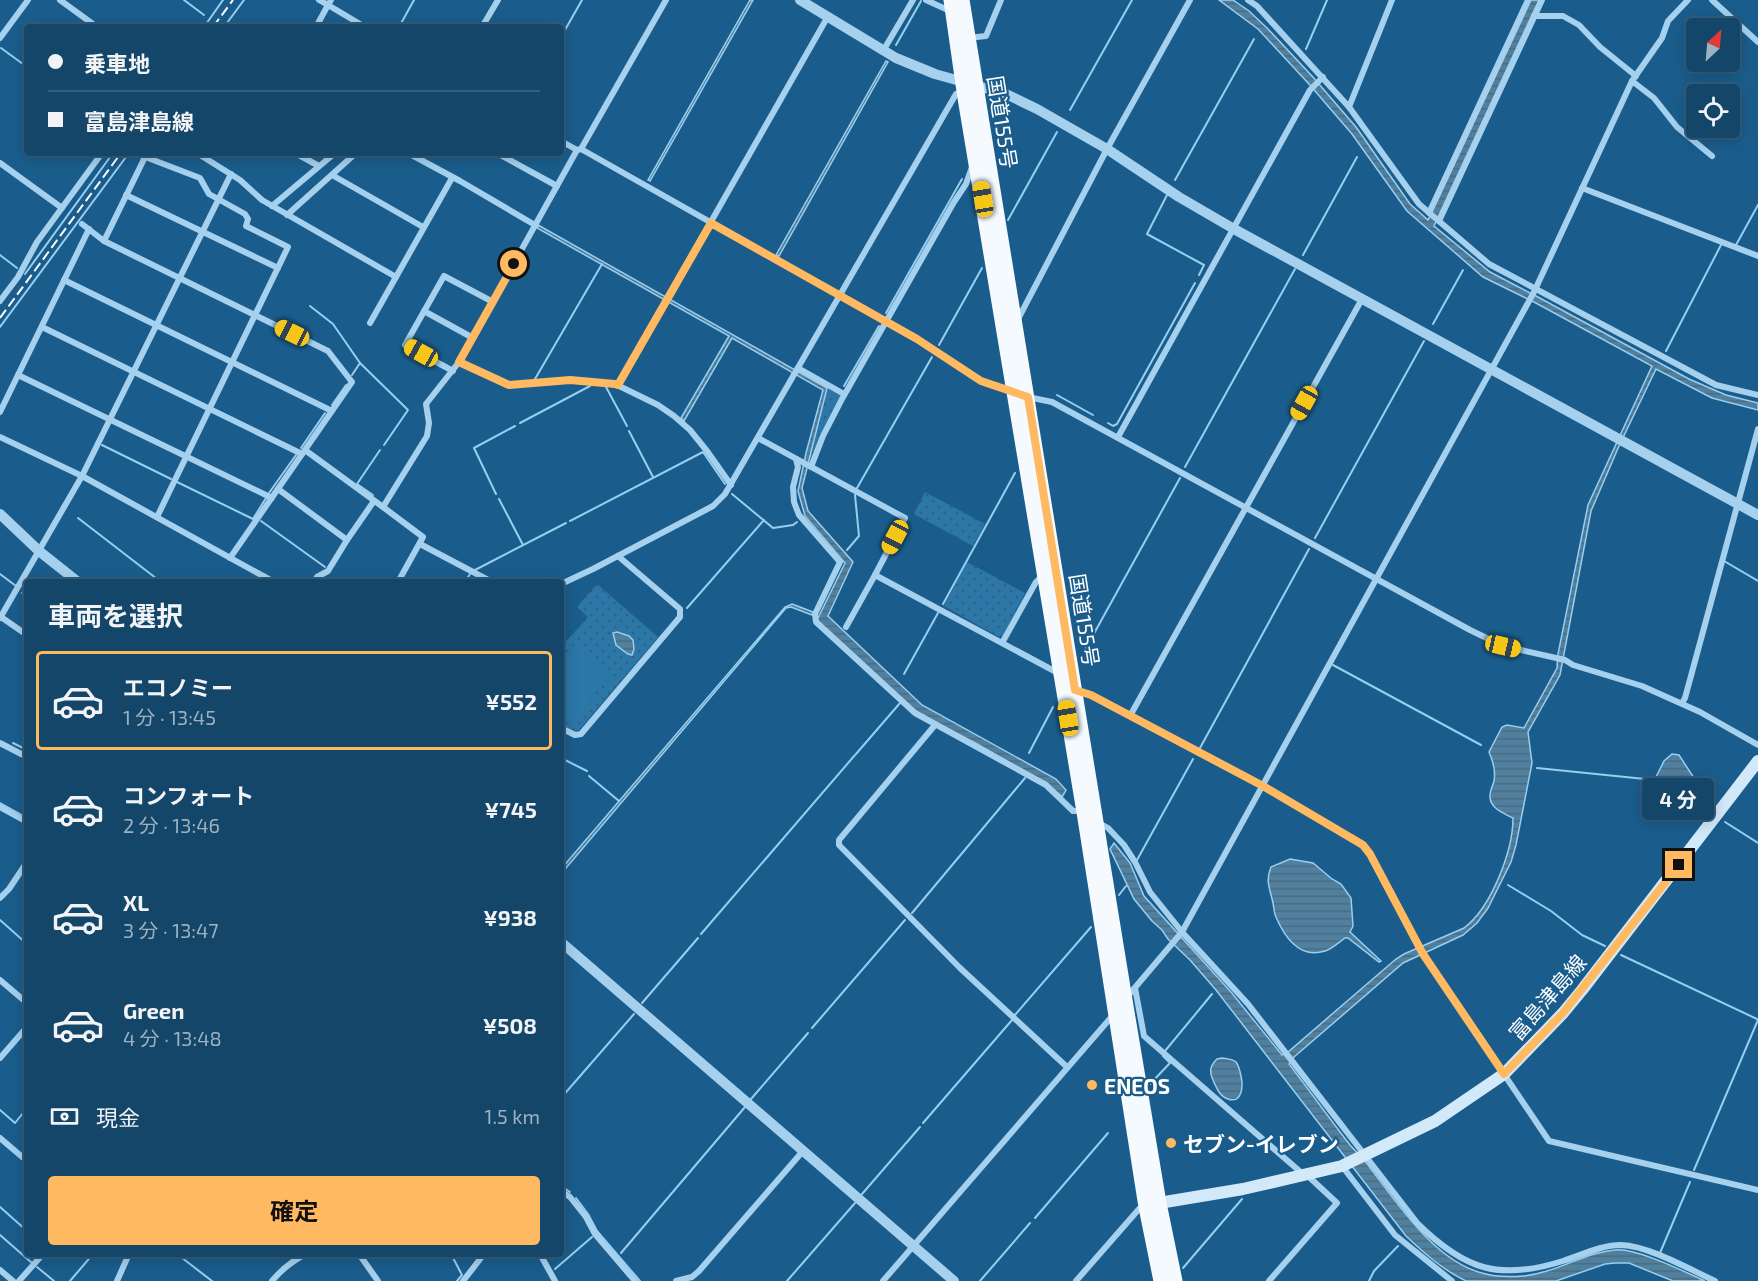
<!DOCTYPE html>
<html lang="ja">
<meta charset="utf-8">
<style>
body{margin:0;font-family:"Exo 2","Noto Sans JP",sans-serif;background:#215071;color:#f1f3f6;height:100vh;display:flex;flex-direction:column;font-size:22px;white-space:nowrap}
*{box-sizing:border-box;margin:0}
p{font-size:20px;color:#9db1c0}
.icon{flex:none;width:33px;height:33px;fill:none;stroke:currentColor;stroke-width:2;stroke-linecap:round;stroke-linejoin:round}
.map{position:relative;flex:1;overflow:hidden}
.sheet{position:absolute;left:24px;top:579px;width:540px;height:678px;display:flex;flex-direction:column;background:#144669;border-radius:6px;box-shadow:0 3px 15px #0003,0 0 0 2px #335e7d}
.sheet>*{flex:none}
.guide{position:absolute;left:24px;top:24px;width:540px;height:132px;border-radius:6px;box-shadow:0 3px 15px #0003,0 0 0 2px #335e7d;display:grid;align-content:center;height:132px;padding:0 24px;background:#144669}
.needle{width:39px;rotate:26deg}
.fabs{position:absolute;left:1686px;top:18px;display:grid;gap:12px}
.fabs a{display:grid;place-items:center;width:54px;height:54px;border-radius:6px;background:#144669;box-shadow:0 3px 15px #0003,0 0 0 2px #335e7d;font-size:30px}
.end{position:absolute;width:27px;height:27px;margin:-14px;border:8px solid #ffb961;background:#111;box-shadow:0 0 0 3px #111}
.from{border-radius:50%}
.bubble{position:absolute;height:42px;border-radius:6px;background:#144669;box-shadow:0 3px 15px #0003,0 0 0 2px #335e7d;font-size:20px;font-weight:700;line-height:42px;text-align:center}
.car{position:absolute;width:18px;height:36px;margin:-18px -9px;border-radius:8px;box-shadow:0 0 4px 2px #0007;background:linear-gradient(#f5c518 24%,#345 0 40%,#f5c518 0 76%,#345 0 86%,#f5c518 0)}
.guide b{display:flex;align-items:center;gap:21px;height:57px;font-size:22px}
.guide b+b{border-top:2px solid #335e7d}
.guide i{width:15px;height:15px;background:#f1f3f6}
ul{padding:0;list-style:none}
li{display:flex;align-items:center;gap:18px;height:99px;margin:0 12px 9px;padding:0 12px;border:3px solid transparent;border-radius:6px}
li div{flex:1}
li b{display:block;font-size:22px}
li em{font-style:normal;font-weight:700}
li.on{border-color:#ffb961}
li>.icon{width:54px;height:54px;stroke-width:1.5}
h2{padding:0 24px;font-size:27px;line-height:72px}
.pay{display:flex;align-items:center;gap:15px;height:66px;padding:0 24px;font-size:22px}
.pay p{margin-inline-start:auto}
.primary-button{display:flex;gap:12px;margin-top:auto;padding:12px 24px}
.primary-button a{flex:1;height:69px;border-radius:6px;background:#ffb961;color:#111;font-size:24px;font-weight:700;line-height:69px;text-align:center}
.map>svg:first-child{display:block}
.grass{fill:url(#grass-dots)}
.pitch{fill:#2a77a8}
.water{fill:url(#water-rules);stroke:#98cef0;stroke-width:1.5}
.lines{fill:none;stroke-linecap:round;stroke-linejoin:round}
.stream{stroke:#98cef0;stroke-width:2}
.minor{stroke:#a5d1ee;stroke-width:6}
.tertiary{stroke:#a5d1ee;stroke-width:10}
.secondary{stroke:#d2e9fa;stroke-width:12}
.trunk{stroke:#f5faff;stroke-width:15}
.rail{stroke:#fff;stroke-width:2;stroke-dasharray:10 4.5;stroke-linecap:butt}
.route{stroke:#ffb961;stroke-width:8}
.poi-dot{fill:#ffb961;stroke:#1a5d8c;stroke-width:2}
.labels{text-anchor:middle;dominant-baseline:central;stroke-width:4.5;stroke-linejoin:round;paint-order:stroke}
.street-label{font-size:21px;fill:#fff;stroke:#1a5d8c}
.poi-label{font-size:21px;font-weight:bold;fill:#fff;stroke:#1a5d8c;text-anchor:start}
</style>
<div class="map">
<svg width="1758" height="1281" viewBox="0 0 1758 1281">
<defs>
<pattern id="grass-dots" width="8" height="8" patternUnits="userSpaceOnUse" patternTransform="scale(1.5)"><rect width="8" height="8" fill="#2a77a8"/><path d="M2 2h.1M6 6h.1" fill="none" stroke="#3d5f75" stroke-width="1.8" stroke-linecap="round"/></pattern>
<pattern id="water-rules" width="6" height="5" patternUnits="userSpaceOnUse" patternTransform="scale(1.5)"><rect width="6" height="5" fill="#4f80a0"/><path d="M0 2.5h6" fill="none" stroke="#4e697a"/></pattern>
</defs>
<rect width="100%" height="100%" fill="#1a5d8c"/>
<!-- grass -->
<g class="grass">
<path d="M827 388H828L841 395 811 464 808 462Z"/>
<path d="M925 492 985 524 973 546 914 514Z"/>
<path d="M967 562 1025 593 1003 635 999 637 944 606Z"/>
<path d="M597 584 658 637 579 730 574 731 561 724V647L588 617 577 607Z"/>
</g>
<!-- pitch -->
<path class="pitch" d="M583 646 615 675C610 682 603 685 597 691 588 702 585 714 572 719L561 715V659Z"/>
<!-- water -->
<g class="water">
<path d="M750 0H753L650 181 648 180Z"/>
<path d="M1219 0H1233L1249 11 1267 28 1312 76 1356 127 1410 204 1428 220 1531 0H1539L1434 226 1490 272 1536 296 1689 379 1726 395 1758 403V410L1712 398 1656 369 1619 446 1591 511 1560 675 1528 732 1532 763 1516 845 1511 862 1488 908 1477 923 1463 935 1403 963 1294 1057 1289 1064C1310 1091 1329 1118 1350 1145 1357 1153 1365 1160 1371 1169 1399 1205 1435 1261 1482 1273 1495 1277 1510 1277 1523 1276 1556 1273 1583 1253 1615 1250 1635 1247 1685 1272 1705 1281H1673L1629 1263H1615L1605 1264 1556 1281H1466C1443 1270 1424 1253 1406 1236L1216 990 1190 960 1168 939 1162 930 1152 921 1134 899 1110 849 1114 843 1130 863 1144 896 1231 992 1282 1055 1288 1052 1396 959 1404 954 1464 928C1491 908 1513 851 1513 818 1503 813 1489 808 1490 795 1490 790 1493 786 1494 781 1496 770 1493 761 1489 752L1502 727 1507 725 1524 728 1557 668 1558 654 1588 505 1652 366 1534 302 1483 277 1407 211 1352 134 1309 84 1258 29Z"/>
<path d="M886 61 888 62 779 256 776 255Z"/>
<path d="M538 225 827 388 802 488 808 511 853 562 828 616 922 705 1056 779 1066 790 1062 797 1047 784 977 744 917 713 817 620 845 563 805 516 798 491 806 453 823 390 732 338 684 421 681 418 729 336 537 228Z"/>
<path d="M792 604 813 612 812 615 791 607 786 608 561 874V869L785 607Z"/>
<path d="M617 632 629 636 633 640 634 649 632 655 628 654 616 645 613 633Z"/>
<path d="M1672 754 1679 755 1705 795 1701 810 1691 819 1670 813 1666 796 1654 781 1664 761Z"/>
<path d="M1290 859 1313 863 1332 879 1341 884 1351 898 1353 926 1350 932 1381 961 1379 962 1348 938H1345C1339 942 1332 949 1325 951 1300 959 1285 938 1276 917 1274 913 1274 908 1273 903 1270 888 1265 882 1271 867Z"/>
<path d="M1222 1058C1227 1059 1232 1059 1236 1062 1239 1066 1240 1071 1241 1076 1243 1085 1243 1104 1228 1099 1220 1097 1216 1087 1213 1080 1209 1071 1210 1066 1217 1059Z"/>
</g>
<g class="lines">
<!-- stream -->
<g class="stream">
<path d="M184 0 204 15"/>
<path d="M204 27 223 0"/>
<path d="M224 27 244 0"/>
<path d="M399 27 414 0"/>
<path d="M561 37 582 0"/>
<path d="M896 45 921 1"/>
<path d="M1 48 27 67"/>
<path d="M1306 49 1327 0"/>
<path d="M1070 110 1132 0"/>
<path d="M1175 180 1254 39"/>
<path d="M1167 195 1147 234 1204 265 1199 275"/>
<path d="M1008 220 1057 132"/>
<path d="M1736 245 1758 205"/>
<path d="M0 255 17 268"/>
<path d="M1303 255 1357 157"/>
<path d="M25 274 113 153"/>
<path d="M310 306 333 324 360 363 408 410 384 445"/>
<path d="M886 313 962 179"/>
<path d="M1433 324 1463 270"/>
<path d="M0 327 129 153"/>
<path d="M939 345 982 268"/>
<path d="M1666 351 1722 243"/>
<path d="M352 375 360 363"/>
<path d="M535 379 602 264"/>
<path d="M844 386 879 326"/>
<path d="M606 387 627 426"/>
<path d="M1057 395 1093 415"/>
<path d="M332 405 346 385"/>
<path d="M520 423 590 386"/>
<path d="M1108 423 1113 426 1117 424 1195 283"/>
<path d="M629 431 653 477"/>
<path d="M102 445 171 479"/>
<path d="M301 448 325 413"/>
<path d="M1185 467 1295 269"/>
<path d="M177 482 253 519 266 498"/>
<path d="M857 488 932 357"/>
<path d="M269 493 296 455"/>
<path d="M496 494 474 448 515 426"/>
<path d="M732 494 773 528 793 525 797 522"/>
<path d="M373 495 357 484 380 450"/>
<path d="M499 499 523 545"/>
<path d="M78 518 161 582"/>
<path d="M261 521 325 567"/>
<path d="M570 521 703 452 725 484"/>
<path d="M1315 538 1424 341"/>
<path d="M847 550 859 536 855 495"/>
<path d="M1724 561 1758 581"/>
<path d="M475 570 566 523"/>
<path d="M0 574 16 586"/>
<path d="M465 582 470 574"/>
<path d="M22 593 27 596"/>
<path d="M943 604 1015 473"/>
<path d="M687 608 764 520"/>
<path d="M1086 648 1180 478"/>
<path d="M1333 665 1481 745"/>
<path d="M904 674 938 613"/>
<path d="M13 743 27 750"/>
<path d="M1200 748 1309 549"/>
<path d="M1029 753 1053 707"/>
<path d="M856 754 900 703"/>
<path d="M561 758 587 771"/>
<path d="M1537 768 1645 779"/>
<path d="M589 776 619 801"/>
<path d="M0 803 27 818"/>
<path d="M1700 807 1708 812"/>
<path d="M1725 822 1758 843"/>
<path d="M1137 860 1193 759"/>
<path d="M1508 885 1551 911 1582 935 1605 946"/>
<path d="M1119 895 1126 886"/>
<path d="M912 913 1025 778"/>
<path d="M0 920 27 944"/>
<path d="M701 934 855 755"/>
<path d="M1621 955 1757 1019"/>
<path d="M642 1003 698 938"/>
<path d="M1015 1015 1091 927"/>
<path d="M812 1028 905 920"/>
<path d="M1165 1051 1212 994"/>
<path d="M1150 1084 1170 1063 1163 1056"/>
<path d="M561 1098 634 1014"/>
<path d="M751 1099 808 1033"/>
<path d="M0 1110 15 1123 27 1108"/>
<path d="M923 1123 1012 1020"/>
<path d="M1694 1170 1758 1020"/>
<path d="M561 1186 570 1192"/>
<path d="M862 1194 920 1127"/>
<path d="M576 1198 588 1214 597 1231 640 1281"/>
<path d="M0 1207 27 1231"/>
<path d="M1035 1218 1108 1133"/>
<path d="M0 1235 32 1263"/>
<path d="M621 1253 745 1107"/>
<path d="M1660 1253 1690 1182"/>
<path d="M177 1254 212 1281"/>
<path d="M451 1254 462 1275 457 1281"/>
<path d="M37 1267 54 1281"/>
<path d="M1183 1268 1242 1199"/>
<path d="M555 1269 592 1237"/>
<path d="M70 1281 93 1254"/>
<path d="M787 1281 855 1203"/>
<path d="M980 1281 1030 1223"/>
<path d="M1369 1281 1374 1271 1398 1246"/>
</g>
<!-- minor -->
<g class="minor">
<path d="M60 0 97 27"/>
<path d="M319 0 328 5 331 0"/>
<path d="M926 0 950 11"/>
<path d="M1248 0 1257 6 1349 107 1419 204 1489 264 1716 385 1758 395"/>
<path d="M1712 0 1758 42"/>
<path d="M1534 16H1563L1579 25 1600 47 1636 76"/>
<path d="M316 27 328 5 365 27"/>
<path d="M482 27 498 0"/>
<path d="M0 38 28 0"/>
<path d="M968 38 986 36 1001 0"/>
<path d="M883 51 913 0"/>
<path d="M1632 81 1654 98 1677 127 1712 156"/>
<path d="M1349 107 1392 0"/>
<path d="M561 141 577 150 581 149 917 339 981 381 1013 392"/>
<path d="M581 149 666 0"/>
<path d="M135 153 200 178 209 194 245 214 248 219 246 226 288 247 157 517"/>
<path d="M197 153 240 180 262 200 396 277 452 178"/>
<path d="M295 153 319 166"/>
<path d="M408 153 460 181 535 225"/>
<path d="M497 153 557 186"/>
<path d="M0 163 62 208"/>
<path d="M332 175 423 227"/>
<path d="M1582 188 1758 256"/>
<path d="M126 195 278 268"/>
<path d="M272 206 335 153"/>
<path d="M1429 213 1528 0"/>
<path d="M287 215 356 153"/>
<path d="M1439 221 1542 0"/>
<path d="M82 224 104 241 328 351 352 382 230 558"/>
<path d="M104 241 145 157"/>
<path d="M64 280 332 411"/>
<path d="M0 301 18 277 37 242 102 153"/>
<path d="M424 311 473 338"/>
<path d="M1017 321 1107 149 1190 0"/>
<path d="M370 323 396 277"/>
<path d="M42 327 302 454"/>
<path d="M459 362 509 385 570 380 615 384 658 405 674 416 690 430 707 451 731 485"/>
<path d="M798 368 844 394"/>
<path d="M453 371 405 345 444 276 493 302"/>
<path d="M18 375 272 498"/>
<path d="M618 385 827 18"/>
<path d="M1028 397 1052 402 1470 630 1503 646 1565 660 1573 665 1642 686 1700 712 1758 745"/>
<path d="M0 412 89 229"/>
<path d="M0 437 82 476 274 582"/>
<path d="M1118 437 1310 90 1323 77"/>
<path d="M758 438 905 518 875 575 1058 673"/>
<path d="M305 450 383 507 427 436 429 423 426 404 459 362 577 150"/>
<path d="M796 459 798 467 793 487 794 502 799 515 840 562 815 614 816 622 915 713 1046 785 1073 811H1082"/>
<path d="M811 467 823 436 842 399 954 202 966 184 972 167"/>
<path d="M278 489 347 540"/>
<path d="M383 507 423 537 398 582"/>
<path d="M420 544 492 582"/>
<path d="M313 582 317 577 328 571 347 540 374 501"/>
<path d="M561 584 593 569 713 506 725 494 956 94 964 92"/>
<path d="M1 617 27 635"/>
<path d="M0 618 82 476 231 174"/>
<path d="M846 627 875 575"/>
<path d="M1002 643 1036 582 1043 575"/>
<path d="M1076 690 1091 695 1263 786 1363 845 1370 854 1423 954 1549 1141 1758 1190"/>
<path d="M1682 703 1685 698 1758 429"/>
<path d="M1130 716 1362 299"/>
<path d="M935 725 839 840V845L960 968 1067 1067"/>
<path d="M561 728 575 735 581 734 680 617V609L618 556"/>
<path d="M0 743 27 757"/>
<path d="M0 807 27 822"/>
<path d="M1099 823 1108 828 1124 845 1135 862 1150 892 1182 932 1248 1004 1418 1224C1465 1270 1499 1281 1563 1261 1582 1255 1601 1245 1621 1245 1649 1246 1689 1269 1715 1281"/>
<path d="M0 898 9 889 27 862"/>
<path d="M0 980 27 1003"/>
<path d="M1135 988 1144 1036 1304 1175"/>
<path d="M1127 997 1182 932 1534 292 1632 81 1662 38 1668 21 1688 0"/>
<path d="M0 1058 27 1027"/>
<path d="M0 1138 27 1161"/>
<path d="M1342 1166 1395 1235 1452 1281"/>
<path d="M561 1191 570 1197 586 1217 595 1234 635 1281"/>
<path d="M359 1254 378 1281"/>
<path d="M540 1254 555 1281"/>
<path d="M0 1270 13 1281"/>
<path d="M19 1281 43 1254"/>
<path d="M117 1281 129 1254"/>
<path d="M272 1281C282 1269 292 1261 306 1254"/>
<path d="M463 1281 484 1254"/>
<path d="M676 1281 692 1277 699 1271 803 1151"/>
<path d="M883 1281 1114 1014"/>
<path d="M1076 1281 1139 1209 1144 1207"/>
<path d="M1269 1281 1337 1203 1308 1176"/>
</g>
<!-- tertiary -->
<g class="tertiary">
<path d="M800 0 896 58 935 74 1006 94 1037 109 1107 149 1179 197 1234 229 1758 515"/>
<path d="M0 514 39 551 78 582"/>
<path d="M561 942 954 1281"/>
</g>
<!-- secondary -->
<path class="secondary" d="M1159 1203 1243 1189 1342 1166 1435 1121 1504 1074 1563 1013 1582 990 1758 761"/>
<!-- trunk -->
<g class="trunk">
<path d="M951 0 965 98 1084 812 1146 1207 1161 1281"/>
<path d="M962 0 1125 1000 1159 1203 1175 1281"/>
</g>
<!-- rail -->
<g class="rail">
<path d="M213 27 233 0"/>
<path d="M0 318 121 153"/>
</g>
</g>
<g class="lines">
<!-- route -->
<path class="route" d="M514 264 459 362 509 385 570 380 615 384 618 385 711 223 917 339 981 381 1028 397 1075 690 1091 695 1263 786 1363 845 1370 854 1423 954 1504 1074 1563 1013 1679 865"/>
</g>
<!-- markers -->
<g class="poi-dot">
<circle cx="1092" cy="1085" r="6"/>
<circle cx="1171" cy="1143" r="6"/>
</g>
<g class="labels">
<!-- street labels -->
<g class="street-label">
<text transform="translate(1003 122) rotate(81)">国道155号</text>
<text transform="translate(1085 620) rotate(81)">国道155号</text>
<text transform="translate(1547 997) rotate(-49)">富島津島線</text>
</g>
<!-- poi labels -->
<g class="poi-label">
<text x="1104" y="1085">ENEOS</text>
<text x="1183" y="1143">セブン-イレブン</text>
</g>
</g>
</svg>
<div class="fabs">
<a><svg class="needle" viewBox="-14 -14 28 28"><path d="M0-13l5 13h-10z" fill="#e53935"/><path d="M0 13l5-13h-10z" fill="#9db1c0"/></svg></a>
<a><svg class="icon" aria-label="locate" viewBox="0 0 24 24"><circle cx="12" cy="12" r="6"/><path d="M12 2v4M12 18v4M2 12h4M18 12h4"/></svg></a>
</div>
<i class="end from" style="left:514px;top:264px"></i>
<i class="end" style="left:1679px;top:865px"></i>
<div class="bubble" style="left:1642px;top:778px;width:72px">4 分</div>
<i class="car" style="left:983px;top:199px;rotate:351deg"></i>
<i class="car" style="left:292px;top:333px;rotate:296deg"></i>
<i class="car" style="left:421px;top:353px;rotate:299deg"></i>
<i class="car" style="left:1304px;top:403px;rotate:209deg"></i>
<i class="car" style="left:895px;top:537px;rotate:208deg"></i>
<i class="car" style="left:1503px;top:646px;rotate:103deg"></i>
<i class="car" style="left:1068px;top:718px;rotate:351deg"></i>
<div class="guide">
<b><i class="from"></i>乗車地</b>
<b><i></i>富島津島線</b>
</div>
<section class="sheet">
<h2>車両を選択</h2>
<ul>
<li class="on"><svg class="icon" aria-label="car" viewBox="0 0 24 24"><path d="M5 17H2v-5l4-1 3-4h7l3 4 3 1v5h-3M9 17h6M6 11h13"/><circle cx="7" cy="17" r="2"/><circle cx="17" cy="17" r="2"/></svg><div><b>エコノミー</b><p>1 分 · 13:45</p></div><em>¥552</em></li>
<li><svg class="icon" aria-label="car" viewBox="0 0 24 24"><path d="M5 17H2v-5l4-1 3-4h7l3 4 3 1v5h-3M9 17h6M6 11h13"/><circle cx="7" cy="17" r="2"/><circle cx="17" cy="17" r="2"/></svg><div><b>コンフォート</b><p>2 分 · 13:46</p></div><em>¥745</em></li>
<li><svg class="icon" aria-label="car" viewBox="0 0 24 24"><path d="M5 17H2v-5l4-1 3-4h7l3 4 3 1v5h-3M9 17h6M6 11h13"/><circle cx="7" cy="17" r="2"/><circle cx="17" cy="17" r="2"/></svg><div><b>XL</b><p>3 分 · 13:47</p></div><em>¥938</em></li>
<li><svg class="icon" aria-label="car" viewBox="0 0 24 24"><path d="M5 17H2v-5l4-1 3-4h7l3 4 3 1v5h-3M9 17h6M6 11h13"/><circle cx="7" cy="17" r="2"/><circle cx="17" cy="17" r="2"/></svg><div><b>Green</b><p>4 分 · 13:48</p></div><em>¥508</em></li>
</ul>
<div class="pay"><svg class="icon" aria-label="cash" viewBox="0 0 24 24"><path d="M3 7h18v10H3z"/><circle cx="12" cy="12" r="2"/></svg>現金<p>1.5 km</p></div>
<div class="primary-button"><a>確定</a></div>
</section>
</div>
